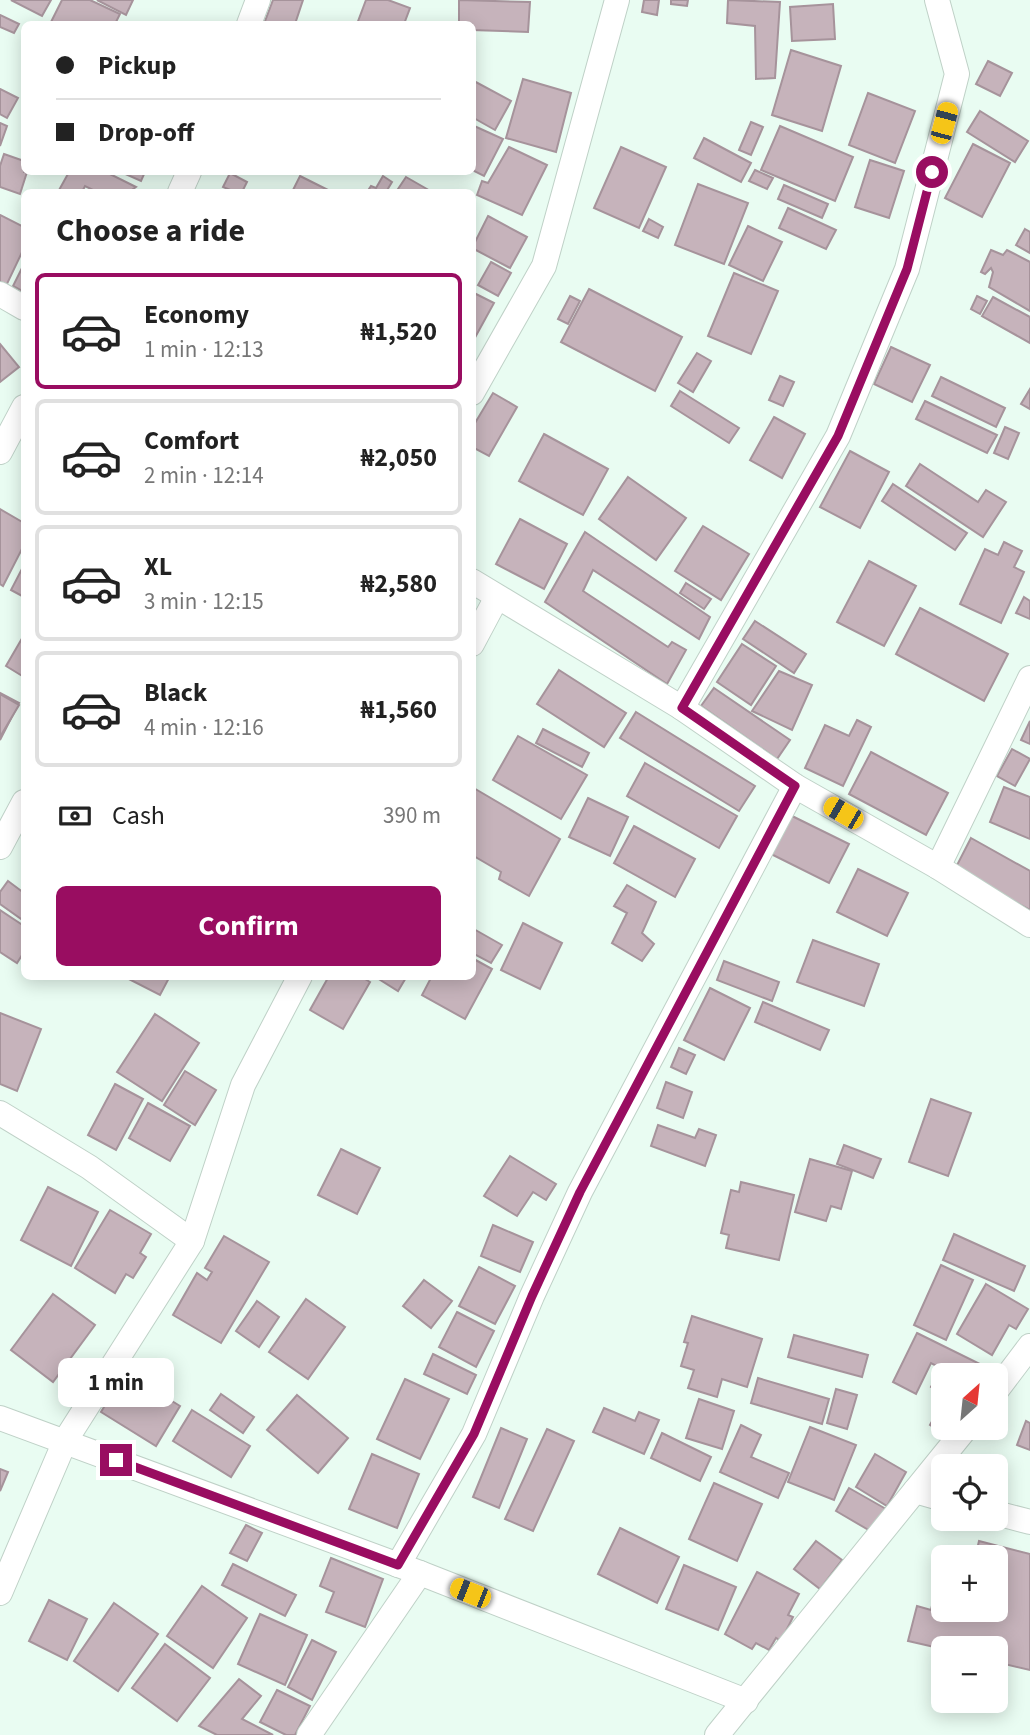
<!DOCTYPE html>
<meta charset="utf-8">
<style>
body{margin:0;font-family:"Source Sans 3",sans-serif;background:#f2f2f2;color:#222;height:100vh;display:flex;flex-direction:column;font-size:26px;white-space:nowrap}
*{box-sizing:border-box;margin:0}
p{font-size:23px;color:#767676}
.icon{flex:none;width:38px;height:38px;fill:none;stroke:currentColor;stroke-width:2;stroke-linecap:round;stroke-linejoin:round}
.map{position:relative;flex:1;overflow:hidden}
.details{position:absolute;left:21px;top:189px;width:455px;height:791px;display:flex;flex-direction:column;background:#fff;border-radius:10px;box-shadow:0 4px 18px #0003}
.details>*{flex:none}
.banner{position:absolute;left:21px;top:21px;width:455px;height:154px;border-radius:10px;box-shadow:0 4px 18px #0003;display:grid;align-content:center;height:154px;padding:0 35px;background:#fff}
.needle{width:46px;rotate:27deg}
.tools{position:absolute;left:931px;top:1363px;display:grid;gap:14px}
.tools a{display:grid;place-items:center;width:77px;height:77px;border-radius:10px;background:#fff;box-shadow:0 4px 18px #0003;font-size:35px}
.end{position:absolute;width:32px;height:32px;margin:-16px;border:9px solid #990d61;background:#fff;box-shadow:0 0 0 4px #fff}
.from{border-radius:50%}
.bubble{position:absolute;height:49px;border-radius:10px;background:#fff;box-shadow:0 4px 18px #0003;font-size:23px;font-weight:700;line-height:49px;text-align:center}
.car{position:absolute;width:21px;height:42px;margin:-21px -10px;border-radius:9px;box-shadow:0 0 5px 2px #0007;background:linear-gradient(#f5c518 24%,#345 0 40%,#f5c518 0 76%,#345 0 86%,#f5c518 0)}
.banner b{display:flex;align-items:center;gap:24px;height:66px;font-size:26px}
.banner b+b{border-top:2px solid #e0e0e0}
.banner i{width:18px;height:18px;background:#222}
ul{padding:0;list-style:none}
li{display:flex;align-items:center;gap:21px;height:116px;margin:0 14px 10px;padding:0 21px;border:4px solid #e0e0e0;border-radius:10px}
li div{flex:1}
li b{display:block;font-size:26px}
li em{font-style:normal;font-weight:700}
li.current{border-color:#990d61}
li>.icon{width:63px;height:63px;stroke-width:1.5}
h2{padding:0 35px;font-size:32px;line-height:84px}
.pay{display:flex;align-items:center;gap:18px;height:77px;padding:0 35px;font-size:26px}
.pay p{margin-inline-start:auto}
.cta{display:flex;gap:14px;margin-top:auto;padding:14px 35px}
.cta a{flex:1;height:80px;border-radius:10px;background:#990d61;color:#fff;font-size:28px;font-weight:700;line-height:80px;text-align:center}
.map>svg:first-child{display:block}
.building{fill:#c6b3bb;stroke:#a6939b;stroke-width:2}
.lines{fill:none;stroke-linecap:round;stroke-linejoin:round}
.street-casing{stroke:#bfd1c7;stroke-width:26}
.street{stroke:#fff;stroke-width:24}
.route{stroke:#990d61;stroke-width:9}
</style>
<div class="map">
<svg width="1030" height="1735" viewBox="0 0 1030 1735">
<rect width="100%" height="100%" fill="#e9fcf2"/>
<!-- building -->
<g class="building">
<path d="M11 0H51L42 16Z"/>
<path d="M62 0H90L120 14 115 24H50Z"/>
<path d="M97 0H133L126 15Z"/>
<path d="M273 0H303L295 24H264Z"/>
<path d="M366 0H388L410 8 404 24H357Z"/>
<path d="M459 0 530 2 528 32 472 30V24H459Z"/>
<path d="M644 0H659L657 15 642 12Z"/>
<path d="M671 0H688L687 6 671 4Z"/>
<path d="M728 0 780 2 775 78 756 79 755 26 727 23Z"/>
<path d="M833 4 835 39 792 41 790 7Z"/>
<path d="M0 15 19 24 14 33 0 27Z"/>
<path d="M791 50 841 66 822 131 772 115Z"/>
<path d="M988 61 1012 73 1000 96 976 84Z"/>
<path d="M523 79 571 93 556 152 506 138Z"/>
<path d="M472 80 511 101 495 130 472 117Z"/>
<path d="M0 89 18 98 7 118 0 114Z"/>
<path d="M868 93 915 111 895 163 849 145Z"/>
<path d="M980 111 1028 141 1015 162 967 132Z"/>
<path d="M751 122 763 127 751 155 739 150Z"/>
<path d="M0 123 7 126 0 146Z"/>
<path d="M472 125 503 139 484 176 472 170Z"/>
<path d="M780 126 853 157 835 201 761 170Z"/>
<path d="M704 138 751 163 741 182 694 158Z"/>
<path d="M973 144 1010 163 982 217 945 198Z"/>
<path d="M509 147 547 165 522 215 477 195 482 181 488 183Z"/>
<path d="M621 147 666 167 639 228 594 208Z"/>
<path d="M4 154 24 161V172H27L20 194 0 187V166Z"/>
<path d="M870 160 904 171 889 218 855 207Z"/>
<path d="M755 170 773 178 767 189 749 181Z"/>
<path d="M69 172H106L136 187 129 192H97L85 186 82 192H58Z"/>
<path d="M121 172H145L141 181Z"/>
<path d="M230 173 247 182 242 192H235L223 187Z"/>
<path d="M300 176 332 192H292Z"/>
<path d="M383 176 392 182 386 192H367L371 186 376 188Z"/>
<path d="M406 177 432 192H396Z"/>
<path d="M698 184 748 203 724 264 675 245Z"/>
<path d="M784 185 828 204 822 218 778 199Z"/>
<path d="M788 208 836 230 826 249 779 228Z"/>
<path d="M0 215 24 227V248L6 286 0 283Z"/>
<path d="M488 216 527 237 510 268 472 248Z"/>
<path d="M649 219 663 227 658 238 643 231Z"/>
<path d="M748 226 782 242 763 281 729 265Z"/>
<path d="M1025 229 1030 232V253L1016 245Z"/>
<path d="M991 250 1003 255 1007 250 1030 262V311L989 287 993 272 991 268 985 274 981 272Z"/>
<path d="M491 262 511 273 498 296 478 285Z"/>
<path d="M24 264V292L13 286Z"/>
<path d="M734 273 778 291 751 354 708 336Z"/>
<path d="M589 289 682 337 655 391 561 342Z"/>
<path d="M472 292 494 303 472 343Z"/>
<path d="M570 296 580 301 568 324 558 319Z"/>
<path d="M977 296 987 301 980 314 971 309Z"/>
<path d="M993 297 1030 317V343L982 316Z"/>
<path d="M0 344 19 367 0 382Z"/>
<path d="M891 347 930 365 912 402 874 384Z"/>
<path d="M697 353 711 361 693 392 678 383Z"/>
<path d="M780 376 794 382 783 406 769 400Z"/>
<path d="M941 377 1005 408 996 427 932 396Z"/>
<path d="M1030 389V409L1021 404Z"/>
<path d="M680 391 739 428 729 443 671 406Z"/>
<path d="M493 393 517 407 489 456 472 447V428Z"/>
<path d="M925 401 997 435 987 453 916 419Z"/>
<path d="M774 417 805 434 782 478 750 460Z"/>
<path d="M1005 427 1019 433 1008 459 994 453Z"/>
<path d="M544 434 608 469 583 515 519 481Z"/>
<path d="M850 451 889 472 860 528 820 507Z"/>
<path d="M920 464 978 502 986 490 1006 502 983 537 906 486Z"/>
<path d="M628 477 686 518 656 560 599 519Z"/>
<path d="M893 484 967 533 955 550 882 501Z"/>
<path d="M0 509 24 523V545L3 586 0 584Z"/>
<path d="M520 519 567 544 544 589 496 564Z"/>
<path d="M703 526 749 554 721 600 675 571Z"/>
<path d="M585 532 710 617 699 639 593 570 583 591 668 647 672 642 686 650 667 684 545 602Z"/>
<path d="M1004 542 1022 551 1014 567 1024 572 1001 623 960 604 985 549 998 555Z"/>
<path d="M869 561 916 586 884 646 837 622Z"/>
<path d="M24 565V597L11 590Z"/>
<path d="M686 583 711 599 704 609 680 593Z"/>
<path d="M1024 597 1030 601V619L1016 613Z"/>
<path d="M920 608 1008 654 984 701 896 654Z"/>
<path d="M755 621 806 654 794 673 743 639Z"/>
<path d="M24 635V677L6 666Z"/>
<path d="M742 644 776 666 751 705 717 682Z"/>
<path d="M559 670 626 713 604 747 537 704Z"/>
<path d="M779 671 812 685 792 730 752 711Z"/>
<path d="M714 688 790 740 777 759 701 706Z"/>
<path d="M0 693 19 703 0 740Z"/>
<path d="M0 694 19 705 0 737Z"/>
<path d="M636 712 755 786 739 811 620 738Z"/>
<path d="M857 720 871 727 843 786 805 768 825 725 849 736Z"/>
<path d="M1030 721V744L1021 740Z"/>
<path d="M543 729 589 753 582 767 536 743Z"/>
<path d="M518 736 587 775 561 819 493 780Z"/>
<path d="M1012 749 1030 759 1015 786 997 776Z"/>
<path d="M871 752 948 793 926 835 849 794Z"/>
<path d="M645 763 737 816 719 848 627 796Z"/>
<path d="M472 787 560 839 529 896 499 879 501 872 472 855Z"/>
<path d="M1004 787 1030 797V839L990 822Z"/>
<path d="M588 798 628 817 610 856 569 837Z"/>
<path d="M790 815 849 844 829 883 771 854Z"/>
<path d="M634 826 695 859 675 897 614 863Z"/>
<path d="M971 838 1030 871V910L955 869Z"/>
<path d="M858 869 908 893 887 936 837 912Z"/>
<path d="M8 881 24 893V921L0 904V892Z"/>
<path d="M627 885 656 902 642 933 654 944 642 961 612 943 627 913 614 906Z"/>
<path d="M0 910 24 926V952L17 963 0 952Z"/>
<path d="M523 923 562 943 540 989 501 970Z"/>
<path d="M472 928 502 945 491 963 472 953Z"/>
<path d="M813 940 879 964 864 1006 797 982Z"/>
<path d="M472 958 492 969 465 1019 422 995 432 976H472Z"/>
<path d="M724 961 779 982 772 1001 717 980Z"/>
<path d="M123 976H170L160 995Z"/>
<path d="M329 976H360L370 982 343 1029 310 1010Z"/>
<path d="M374 976H407L398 991Z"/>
<path d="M710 988 750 1008 724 1060 684 1040Z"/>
<path d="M763 1002 829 1030 820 1050 755 1022Z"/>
<path d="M0 1013 41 1029 17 1091 0 1084Z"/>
<path d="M155 1014 199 1043 162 1101 117 1072Z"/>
<path d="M679 1048 695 1055 686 1074 671 1067Z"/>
<path d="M185 1071 216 1090 195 1125 164 1105Z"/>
<path d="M666 1082 692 1092 683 1118 657 1108Z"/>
<path d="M115 1084 143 1099 116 1150 88 1135Z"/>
<path d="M931 1099 971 1113 948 1176 909 1162Z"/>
<path d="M148 1103 190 1126 170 1161 129 1138Z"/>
<path d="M658 1125 695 1138 699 1129 716 1135 705 1166 651 1146Z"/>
<path d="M844 1145 881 1159 873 1178 837 1164Z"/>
<path d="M341 1149 380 1168 357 1214 318 1195Z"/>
<path d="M510 1156 556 1184 546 1200 533 1192 517 1216 484 1196Z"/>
<path d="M810 1159 852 1171 841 1209 831 1206 826 1221 795 1212Z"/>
<path d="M741 1182 794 1195 779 1260 726 1248 729 1235 721 1233 731 1190 739 1192Z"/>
<path d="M48 1187 98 1212 71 1266 21 1240Z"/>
<path d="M110 1210 151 1234 140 1253 146 1257 133 1278 126 1274 115 1293 75 1268Z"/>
<path d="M493 1225 533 1242 520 1272 481 1256Z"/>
<path d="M954 1234 1025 1266 1014 1291 943 1260Z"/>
<path d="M224 1236 269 1262 221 1343 173 1315 197 1273 207 1280 212 1272 205 1268Z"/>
<path d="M941 1265 973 1280 946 1340 914 1325Z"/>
<path d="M479 1267 515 1286 495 1324 459 1306Z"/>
<path d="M424 1280 452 1301 431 1328 403 1306Z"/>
<path d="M986 1284 1028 1309 1016 1329 1009 1325 992 1355 957 1334Z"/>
<path d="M53 1294 95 1325 53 1382 11 1350Z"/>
<path d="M306 1299 345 1327 308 1379 269 1352Z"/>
<path d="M257 1301 279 1317 259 1347 236 1331Z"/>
<path d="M457 1312 494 1331 476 1367 439 1347Z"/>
<path d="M692 1316 762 1339 747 1387 722 1379 717 1397 688 1388 694 1370 681 1366 688 1343 684 1342Z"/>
<path d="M917 1333 988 1368 985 1376H956L931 1363 916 1394 893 1382Z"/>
<path d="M794 1335 868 1355 862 1377 788 1357Z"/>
<path d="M433 1354 476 1375 467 1394 424 1374Z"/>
<path d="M941 1370 950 1376H943V1394L931 1387Z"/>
<path d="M125 1372 180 1406 156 1446 101 1412Z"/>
<path d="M758 1378 829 1399 822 1424 751 1403Z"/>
<path d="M405 1379 449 1399 420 1459 377 1439Z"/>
<path d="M836 1389 857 1395 847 1429 827 1423Z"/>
<path d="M221 1394 254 1417 243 1433 210 1410Z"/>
<path d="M297 1395 348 1438 318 1473 267 1430Z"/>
<path d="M699 1399 734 1411 722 1449 686 1438Z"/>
<path d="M943 1402V1428H946L943 1433 930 1425Z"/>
<path d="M604 1408 635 1421 639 1412 659 1420 644 1454 593 1432Z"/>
<path d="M192 1410 250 1446 231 1477 173 1441Z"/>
<path d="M1026 1421 1030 1423V1450L1017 1445Z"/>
<path d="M741 1425 761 1435 751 1457 789 1473 778 1498 720 1472Z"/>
<path d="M810 1427 856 1445 834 1500 788 1482Z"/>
<path d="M501 1428 527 1439 499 1508 473 1497Z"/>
<path d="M547 1429 574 1441 533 1531 505 1519Z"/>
<path d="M662 1433 711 1457 700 1481 651 1458Z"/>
<path d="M372 1454 419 1474 397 1528 349 1509Z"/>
<path d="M875 1454 906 1472 887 1506 856 1487Z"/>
<path d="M0 1469 8 1472 0 1491Z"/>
<path d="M714 1483 762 1504 737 1561 689 1539Z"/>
<path d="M849 1488 886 1509 872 1532 836 1511Z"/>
<path d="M246 1525 262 1533 247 1561 230 1553Z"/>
<path d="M620 1528 679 1557 657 1603 598 1574Z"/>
<path d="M816 1541 842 1560 820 1589 794 1569Z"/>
<path d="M979 1541 1030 1554V1670L996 1662V1648L943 1649 908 1641 917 1606 931 1610 943 1558V1610H996V1558H975Z"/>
<path d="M331 1558 383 1579 365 1627 326 1612 334 1592 320 1586Z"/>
<path d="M233 1564 296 1595 285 1616 222 1585Z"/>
<path d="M684 1565 736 1587 718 1630 666 1609Z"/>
<path d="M757 1572 799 1594 788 1615 793 1617 781 1641 776 1638 769 1650 756 1643 752 1649 725 1634Z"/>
<path d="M202 1586 247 1618 213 1668 167 1636Z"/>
<path d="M49 1600 87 1619 67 1660 29 1641Z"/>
<path d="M114 1603 158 1634 118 1691 74 1661Z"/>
<path d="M260 1614 307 1635 285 1685 238 1664Z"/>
<path d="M312 1640 336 1652 312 1700 288 1687Z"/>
<path d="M165 1644 210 1678 177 1721 132 1688Z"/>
<path d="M239 1679 261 1696 242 1719 273 1735H217L199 1726Z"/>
<path d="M277 1690 310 1706 295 1735H286L260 1722Z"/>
</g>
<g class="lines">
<defs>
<g id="street">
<path d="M249 24 258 0"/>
<path d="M180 192 189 172"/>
<path d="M0 294 24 308"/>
<path d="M472 393 544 266 617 0"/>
<path d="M0 452 24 407"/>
<path d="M472 581 682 708 795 786 938 867 1030 925"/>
<path d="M472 644 497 597"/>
<path d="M682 708 838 436 907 269 957 74 937 0"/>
<path d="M0 847 24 802"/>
<path d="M938 867 1030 678"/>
<path d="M0 1113 89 1167 192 1241"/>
<path d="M996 1391 1030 1346"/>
<path d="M0 1418 420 1573 746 1701"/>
<path d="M915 1491 943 1499"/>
<path d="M996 1513 1030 1522"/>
<path d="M398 1565 474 1434 532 1296 580 1192 795 786"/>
<path d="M0 1593 65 1441 192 1241 243 1085 300 976"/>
<path d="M309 1735 420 1573"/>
<path d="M717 1735 966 1428"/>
</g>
</defs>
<!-- street casing -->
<use href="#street" class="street-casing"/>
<!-- street -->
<use href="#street" class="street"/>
</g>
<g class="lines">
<!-- route -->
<path class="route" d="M116 1460 398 1565 474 1434 532 1296 580 1192 795 786 682 708 838 436 907 269 932 172"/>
</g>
</svg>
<div class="tools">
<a><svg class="needle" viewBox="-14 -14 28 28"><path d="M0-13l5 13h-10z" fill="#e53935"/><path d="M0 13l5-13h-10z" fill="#767676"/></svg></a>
<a><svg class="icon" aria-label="locate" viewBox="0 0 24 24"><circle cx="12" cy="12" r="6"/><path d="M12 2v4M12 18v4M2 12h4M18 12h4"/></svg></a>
<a>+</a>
<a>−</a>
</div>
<i class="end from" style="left:932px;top:172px"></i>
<i class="end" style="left:116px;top:1460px"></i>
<div class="bubble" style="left:58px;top:1358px;width:116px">1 min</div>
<i class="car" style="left:944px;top:123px;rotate:15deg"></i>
<i class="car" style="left:843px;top:813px;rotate:300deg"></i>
<i class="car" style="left:470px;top:1593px;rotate:292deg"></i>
<div class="banner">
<b><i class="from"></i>Pickup</b>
<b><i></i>Drop-off</b>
</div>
<section class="details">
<h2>Choose a ride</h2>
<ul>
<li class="current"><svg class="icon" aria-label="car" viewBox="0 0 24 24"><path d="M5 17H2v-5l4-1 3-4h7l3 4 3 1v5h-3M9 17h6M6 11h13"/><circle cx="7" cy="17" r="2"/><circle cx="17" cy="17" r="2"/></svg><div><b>Economy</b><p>1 min · 12:13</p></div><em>₦1,520</em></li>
<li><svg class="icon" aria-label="car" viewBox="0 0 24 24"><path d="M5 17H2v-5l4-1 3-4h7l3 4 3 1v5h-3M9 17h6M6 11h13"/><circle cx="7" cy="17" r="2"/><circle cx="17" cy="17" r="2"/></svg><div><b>Comfort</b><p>2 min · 12:14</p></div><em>₦2,050</em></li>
<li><svg class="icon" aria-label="car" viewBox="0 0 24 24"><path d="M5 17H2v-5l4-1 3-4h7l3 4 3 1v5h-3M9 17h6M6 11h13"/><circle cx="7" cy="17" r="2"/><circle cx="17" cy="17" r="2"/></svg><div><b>XL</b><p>3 min · 12:15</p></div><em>₦2,580</em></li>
<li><svg class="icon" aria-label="car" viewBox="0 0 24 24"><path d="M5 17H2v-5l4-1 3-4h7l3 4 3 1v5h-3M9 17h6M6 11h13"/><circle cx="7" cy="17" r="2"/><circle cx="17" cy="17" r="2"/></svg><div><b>Black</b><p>4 min · 12:16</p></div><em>₦1,560</em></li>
</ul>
<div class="pay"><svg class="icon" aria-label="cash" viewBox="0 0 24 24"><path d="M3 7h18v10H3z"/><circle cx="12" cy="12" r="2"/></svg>Cash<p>390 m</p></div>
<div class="cta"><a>Confirm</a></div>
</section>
</div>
